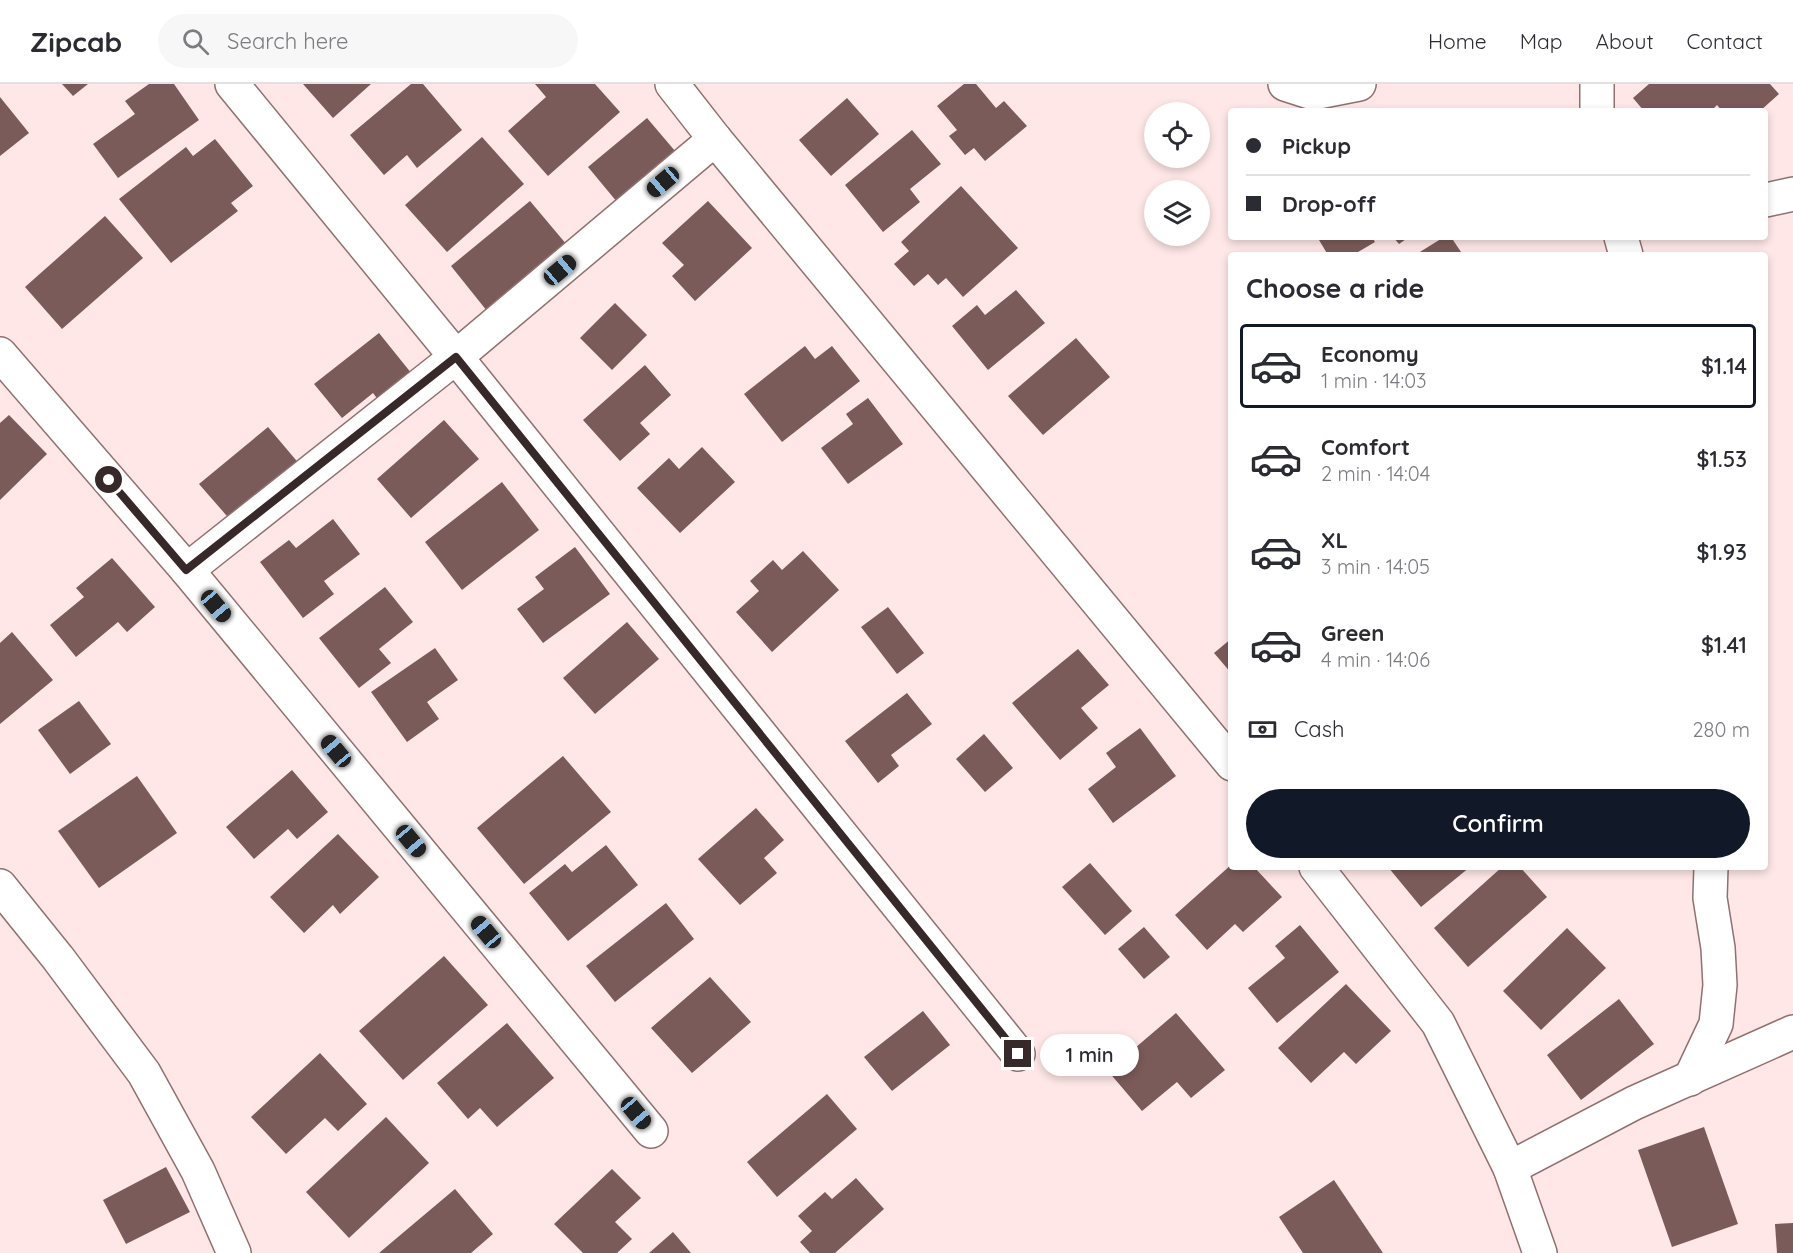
<!DOCTYPE html>
<meta charset="utf-8">
<style>
body{margin:0;font-family:Quicksand,sans-serif;background:#f7f7f7;color:#2b2b33;height:100vh;display:flex;flex-direction:column;font-size:22px;white-space:nowrap}
*{box-sizing:border-box;margin:0}
p{font-size:20px;color:#7c7c81}
.icon{flex:none;width:33px;height:33px;fill:none;stroke:currentColor;stroke-width:2;stroke-linecap:round;stroke-linejoin:round}
.map{position:relative;flex:1;overflow:hidden}
.drawer{position:absolute;left:1228px;top:168px;width:540px;height:618px;display:flex;flex-direction:column;background:#fff;border-radius:6px;box-shadow:0 3px 9px #0003}
.drawer>*{flex:none}
.banner{position:absolute;left:1228px;top:24px;width:540px;height:132px;border-radius:6px;box-shadow:0 3px 9px #0003;display:grid;align-content:center;height:132px;padding:0 18px;background:#fff}
.tools{position:absolute;left:1144px;top:18px;display:grid;gap:12px}
.tools a{display:grid;place-items:center;width:66px;height:66px;border-radius:50%;background:#fff;box-shadow:0 3px 9px #0003;font-size:30px}
.end{position:absolute;width:27px;height:27px;margin:-14px;border:8px solid #372929;background:#fff;box-shadow:0 0 0 3px #fff}
.from{border-radius:50%}
.bubble{position:absolute;height:42px;border-radius:21px;background:#fff;box-shadow:0 3px 9px #0003;font-size:20px;font-weight:600;line-height:42px;text-align:center}
.car{position:absolute;width:18px;height:36px;margin:-18px -9px;border-radius:8px;box-shadow:0 0 4px 2px #0007;background:linear-gradient(#222 24%,#8ab4d8 0 40%,#222 0 76%,#8ab4d8 0 86%,#222 0)}
.banner b{display:flex;align-items:center;gap:21px;height:57px;font-size:22px}
.banner b+b{border-top:2px solid #e1e1e2}
.banner i{width:15px;height:15px;background:#2b2b33}
ul{padding:0;list-style:none}
li{display:flex;align-items:center;gap:18px;height:84px;margin:0 12px 9px;padding:0 6px;border:3px solid transparent;border-radius:6px}
li div{flex:1}
li b{display:block;font-size:22px}
li em{font-style:normal;font-weight:600}
li.selected{border-color:#111827}
li>.icon{width:54px;height:54px;stroke-width:1.5}
h2{padding:0 18px;font-size:27px;line-height:72px}
.pay{display:flex;align-items:center;gap:15px;height:66px;padding:0 18px;font-size:22px}
.pay p{margin-inline-start:auto}
.cta{display:flex;gap:12px;margin-top:auto;padding:12px 18px}
.cta a{flex:1;height:69px;border-radius:36px;background:#111827;color:#fff;font-size:24px;font-weight:600;line-height:69px;text-align:center}
header{display:flex;align-items:center;gap:36px;box-sizing:border-box;height:84px;padding:0 30px;background:#fff;border-bottom:2px solid #e1e1e2}
header strong{font-size:28px}
nav{display:flex;gap:33px;margin-inline-start:auto;font-size:21px}
.search{width:420px;height:54px;background:#f7f7f7;display:flex;align-items:center;gap:15px;box-sizing:border-box;padding:0 21px;border-radius:33px;color:#7c7c81;font-size:22px}
.map>svg:first-child{display:block}
.building{fill:#7b5b5a}
.lines{fill:none;stroke-linecap:round;stroke-linejoin:round}
.street-casing{stroke:#91706f;stroke-width:36}
.street{stroke:#fff;stroke-width:33}
.route{stroke:#372929;stroke-width:8}
</style>
<header>
<strong>Zipcab</strong>
<div class="search"><svg class="icon" aria-label="search" viewBox="0 0 24 24"><circle cx="10" cy="10" r="6"/><path d="M15 15l6 6"/></svg>Search here</div>
<nav><a>Home</a><a>Map</a><a>About</a><a>Contact</a></nav>
</header>
<div class="map">
<svg width="1793" height="1169" viewBox="0 0 1793 1169">
<rect width="100%" height="100%" fill="#fee7e6"/>
<!-- building -->
<g class="building">
<path d="M62 0H88L73 12Z"/>
<path d="M149 0H174L199 36 118 94 93 60 135 30 125 17Z"/>
<path d="M303 0H371L333 34Z"/>
<path d="M411 0H423L462 46 417 84 407 71 384 91 350 51Z"/>
<path d="M535 0H595L620 28 548 92 508 47 546 13Z"/>
<path d="M964 0H976L996 24 1004 17 1027 42 985 77 974 64 965 71 949 52 957 46 937 22Z"/>
<path d="M1649 0H1770L1779 10 1760 27H1722L1717 21 1711 27H1644L1633 14Z"/>
<path d="M0 13 29 49 0 72Z"/>
<path d="M847 14 879 50 831 92 799 56Z"/>
<path d="M647 34 681 74 622 124 588 83Z"/>
<path d="M912 46 941 80 910 105 920 118 883 148 845 101Z"/>
<path d="M482 53 524 100 447 168 405 121Z"/>
<path d="M215 55 253 102 231 119 238 127 171 179 119 115 186 63 193 72Z"/>
<path d="M961 102 1018 164 963 213 946 194 938 201 928 190 914 202 894 180 909 167 901 158Z"/>
<path d="M530 117 567 161 487 227 451 182Z"/>
<path d="M708 117 752 164 695 217 672 192 684 181 662 159Z"/>
<path d="M105 132 143 174 62 245 25 203Z"/>
<path d="M1324 153H1372L1375 158 1353 171H1328L1319 156Z"/>
<path d="M1393 153H1409L1399 160Z"/>
<path d="M1444 153H1451L1463 171H1415Z"/>
<path d="M1016 206 1045 239 988 286 952 242 977 221 985 231Z"/>
<path d="M615 219 647 251 612 286 580 254Z"/>
<path d="M379 249 416 295 382 321 373 309 342 334 314 300Z"/>
<path d="M1076 254 1110 293 1043 351 1008 312Z"/>
<path d="M805 262 815 275 832 262 860 297 782 358 744 310Z"/>
<path d="M645 281 671 311 640 339 650 350 620 377 583 336Z"/>
<path d="M868 314 903 360 848 400 821 364 853 340 846 330Z"/>
<path d="M9 331 47 370 0 416V339Z"/>
<path d="M444 336 479 375 411 434 377 395Z"/>
<path d="M268 343 301 382 233 439 199 400Z"/>
<path d="M702 363 735 398 680 449 637 404 669 374 679 385Z"/>
<path d="M502 398 539 446 462 506 425 458Z"/>
<path d="M333 435 360 470 324 497 334 510 303 534 260 478 289 456 296 464Z"/>
<path d="M575 463 610 510 543 559 517 525 544 505 535 493Z"/>
<path d="M803 467 839 506 772 568 736 528 759 507 750 497 773 476 782 486Z"/>
<path d="M112 474 155 523 127 548 118 538 76 573 50 541 84 513 76 504Z"/>
<path d="M385 503 413 538 379 565 391 579 359 604 319 554Z"/>
<path d="M888 523 924 569 897 590 861 543Z"/>
<path d="M627 538 659 575 595 630 563 594Z"/>
<path d="M12 548 53 596 0 640V559Z"/>
<path d="M1232 554V590L1214 569Z"/>
<path d="M435 564 458 596 427 618 439 635 407 658 371 608Z"/>
<path d="M1078 565 1109 601 1081 624 1098 644 1060 676 1012 619Z"/>
<path d="M907 609 932 640 891 671 899 682 878 699 845 657Z"/>
<path d="M79 617 111 660 70 690 38 646Z"/>
<path d="M1140 644 1176 692 1113 739 1088 705 1116 683 1106 669Z"/>
<path d="M984 650 1013 684 985 708 956 675Z"/>
<path d="M563 672 611 728 524 800 477 744Z"/>
<path d="M292 686 328 728 297 755 288 745 254 775 226 743Z"/>
<path d="M137 692 177 749 99 804 58 747Z"/>
<path d="M756 724 784 756 764 774 777 789 740 821 698 775Z"/>
<path d="M338 750 379 793 340 830 333 821 304 849 270 813Z"/>
<path d="M606 761 638 801 568 857 529 809 565 780 572 788Z"/>
<path d="M1090 779 1132 827 1105 851 1062 803Z"/>
<path d="M1232 780V783H1254L1282 813 1243 848 1235 840 1207 866 1175 831Z"/>
<path d="M1388 783H1470L1421 823Z"/>
<path d="M1502 783H1520L1547 813 1468 883 1434 844Z"/>
<path d="M666 819 694 855 615 918 586 882Z"/>
<path d="M1300 841 1339 888 1277 939 1248 904 1285 874 1275 862Z"/>
<path d="M1144 843 1170 873 1144 895 1118 865Z"/>
<path d="M1567 844 1606 884 1541 946 1503 907Z"/>
<path d="M444 872 488 921 403 996 359 947Z"/>
<path d="M710 893 751 938 692 989 651 944Z"/>
<path d="M1346 900 1391 947 1356 980 1344 968 1311 999 1278 964Z"/>
<path d="M1619 915 1654 960 1581 1016 1547 971Z"/>
<path d="M923 927 950 961 892 1007 864 973Z"/>
<path d="M1176 929 1225 986 1191 1014 1177 998 1142 1027 1108 987Z"/>
<path d="M507 939 554 994 497 1043 480 1024 468 1035 437 999Z"/>
<path d="M320 969 367 1020 338 1047 325 1034 286 1070 251 1033Z"/>
<path d="M827 1010 857 1045 777 1113 747 1078Z"/>
<path d="M386 1033 429 1079 349 1154 306 1108Z"/>
<path d="M1704 1043 1738 1140 1672 1163 1638 1066Z"/>
<path d="M166 1083 190 1128 126 1160 103 1116Z"/>
<path d="M612 1085 641 1114 615 1138 632 1155 617 1169H583L554 1140Z"/>
<path d="M856 1094 884 1125 835 1169H810L800 1158 812 1147 798 1132 825 1108 832 1115Z"/>
<path d="M1334 1096 1383 1169H1303L1279 1133Z"/>
<path d="M455 1105 493 1150 471 1169H379Z"/>
<path d="M1793 1139V1169H1777L1775 1140Z"/>
<path d="M673 1148 691 1169H649Z"/>
</g>
<g class="lines">
<defs>
<g id="street">
<path d="M232 0 456 273 1018 970"/>
<path d="M672 0 715 55 1232 680"/>
<path d="M1285 0 1313 9 1359 0"/>
<path d="M1597 27V0"/>
<path d="M1766 116 1793 110"/>
<path d="M1621 153 1626 171"/>
<path d="M0 270 187 486 651 1047"/>
<path d="M187 486 456 273 715 55"/>
<path d="M1316 783 1438 939 1510 1084 1540 1169"/>
<path d="M0 802 58 874 144 989 198 1087 234 1169"/>
<path d="M1690 995 1716 940 1720 901 1718 864 1710 814 1711 783"/>
<path d="M1510 1084 1634 1019 1793 948"/>
</g>
</defs>
<!-- street casing -->
<use href="#street" class="street-casing"/>
<!-- street -->
<use href="#street" class="street"/>
</g>
<g class="lines">
<!-- route -->
<path class="route" d="M109 396 186 486 456 273 1018 970"/>
</g>
</svg>
<div class="tools">
<a><svg class="icon" aria-label="locate" viewBox="0 0 24 24"><circle cx="12" cy="12" r="6"/><path d="M12 2v4M12 18v4M2 12h4M18 12h4"/></svg></a>
<a><svg class="icon" aria-label="layers" viewBox="0 0 24 24"><path d="M12 4l9 5-9 5-9-5zM3 14l9 5 9-5"/></svg></a>
</div>
<i class="end from" style="left:109px;top:396px"></i>
<i class="end" style="left:1018px;top:970px"></i>
<div class="bubble" style="left:1040px;top:950px;width:99px">1 min</div>
<i class="car" style="left:663px;top:98px;rotate:230deg"></i>
<i class="car" style="left:560px;top:186px;rotate:50deg"></i>
<i class="car" style="left:216px;top:522px;rotate:140deg"></i>
<i class="car" style="left:336px;top:667px;rotate:320deg"></i>
<i class="car" style="left:411px;top:757px;rotate:140deg"></i>
<i class="car" style="left:486px;top:848px;rotate:320deg"></i>
<i class="car" style="left:636px;top:1029px;rotate:140deg"></i>
<div class="banner">
<b><i class="from"></i>Pickup</b>
<b><i></i>Drop-off</b>
</div>
<section class="drawer">
<h2>Choose a ride</h2>
<ul>
<li class="selected"><svg class="icon" aria-label="car" viewBox="0 0 24 24"><path d="M5 17H2v-5l4-1 3-4h7l3 4 3 1v5h-3M9 17h6M6 11h13"/><circle cx="7" cy="17" r="2"/><circle cx="17" cy="17" r="2"/></svg><div><b>Economy</b><p>1 min · 14:03</p></div><em>$1.14</em></li>
<li><svg class="icon" aria-label="car" viewBox="0 0 24 24"><path d="M5 17H2v-5l4-1 3-4h7l3 4 3 1v5h-3M9 17h6M6 11h13"/><circle cx="7" cy="17" r="2"/><circle cx="17" cy="17" r="2"/></svg><div><b>Comfort</b><p>2 min · 14:04</p></div><em>$1.53</em></li>
<li><svg class="icon" aria-label="car" viewBox="0 0 24 24"><path d="M5 17H2v-5l4-1 3-4h7l3 4 3 1v5h-3M9 17h6M6 11h13"/><circle cx="7" cy="17" r="2"/><circle cx="17" cy="17" r="2"/></svg><div><b>XL</b><p>3 min · 14:05</p></div><em>$1.93</em></li>
<li><svg class="icon" aria-label="car" viewBox="0 0 24 24"><path d="M5 17H2v-5l4-1 3-4h7l3 4 3 1v5h-3M9 17h6M6 11h13"/><circle cx="7" cy="17" r="2"/><circle cx="17" cy="17" r="2"/></svg><div><b>Green</b><p>4 min · 14:06</p></div><em>$1.41</em></li>
</ul>
<div class="pay"><svg class="icon" aria-label="cash" viewBox="0 0 24 24"><path d="M3 7h18v10H3z"/><circle cx="12" cy="12" r="2"/></svg>Cash<p>280 m</p></div>
<div class="cta"><a>Confirm</a></div>
</section>
</div>
